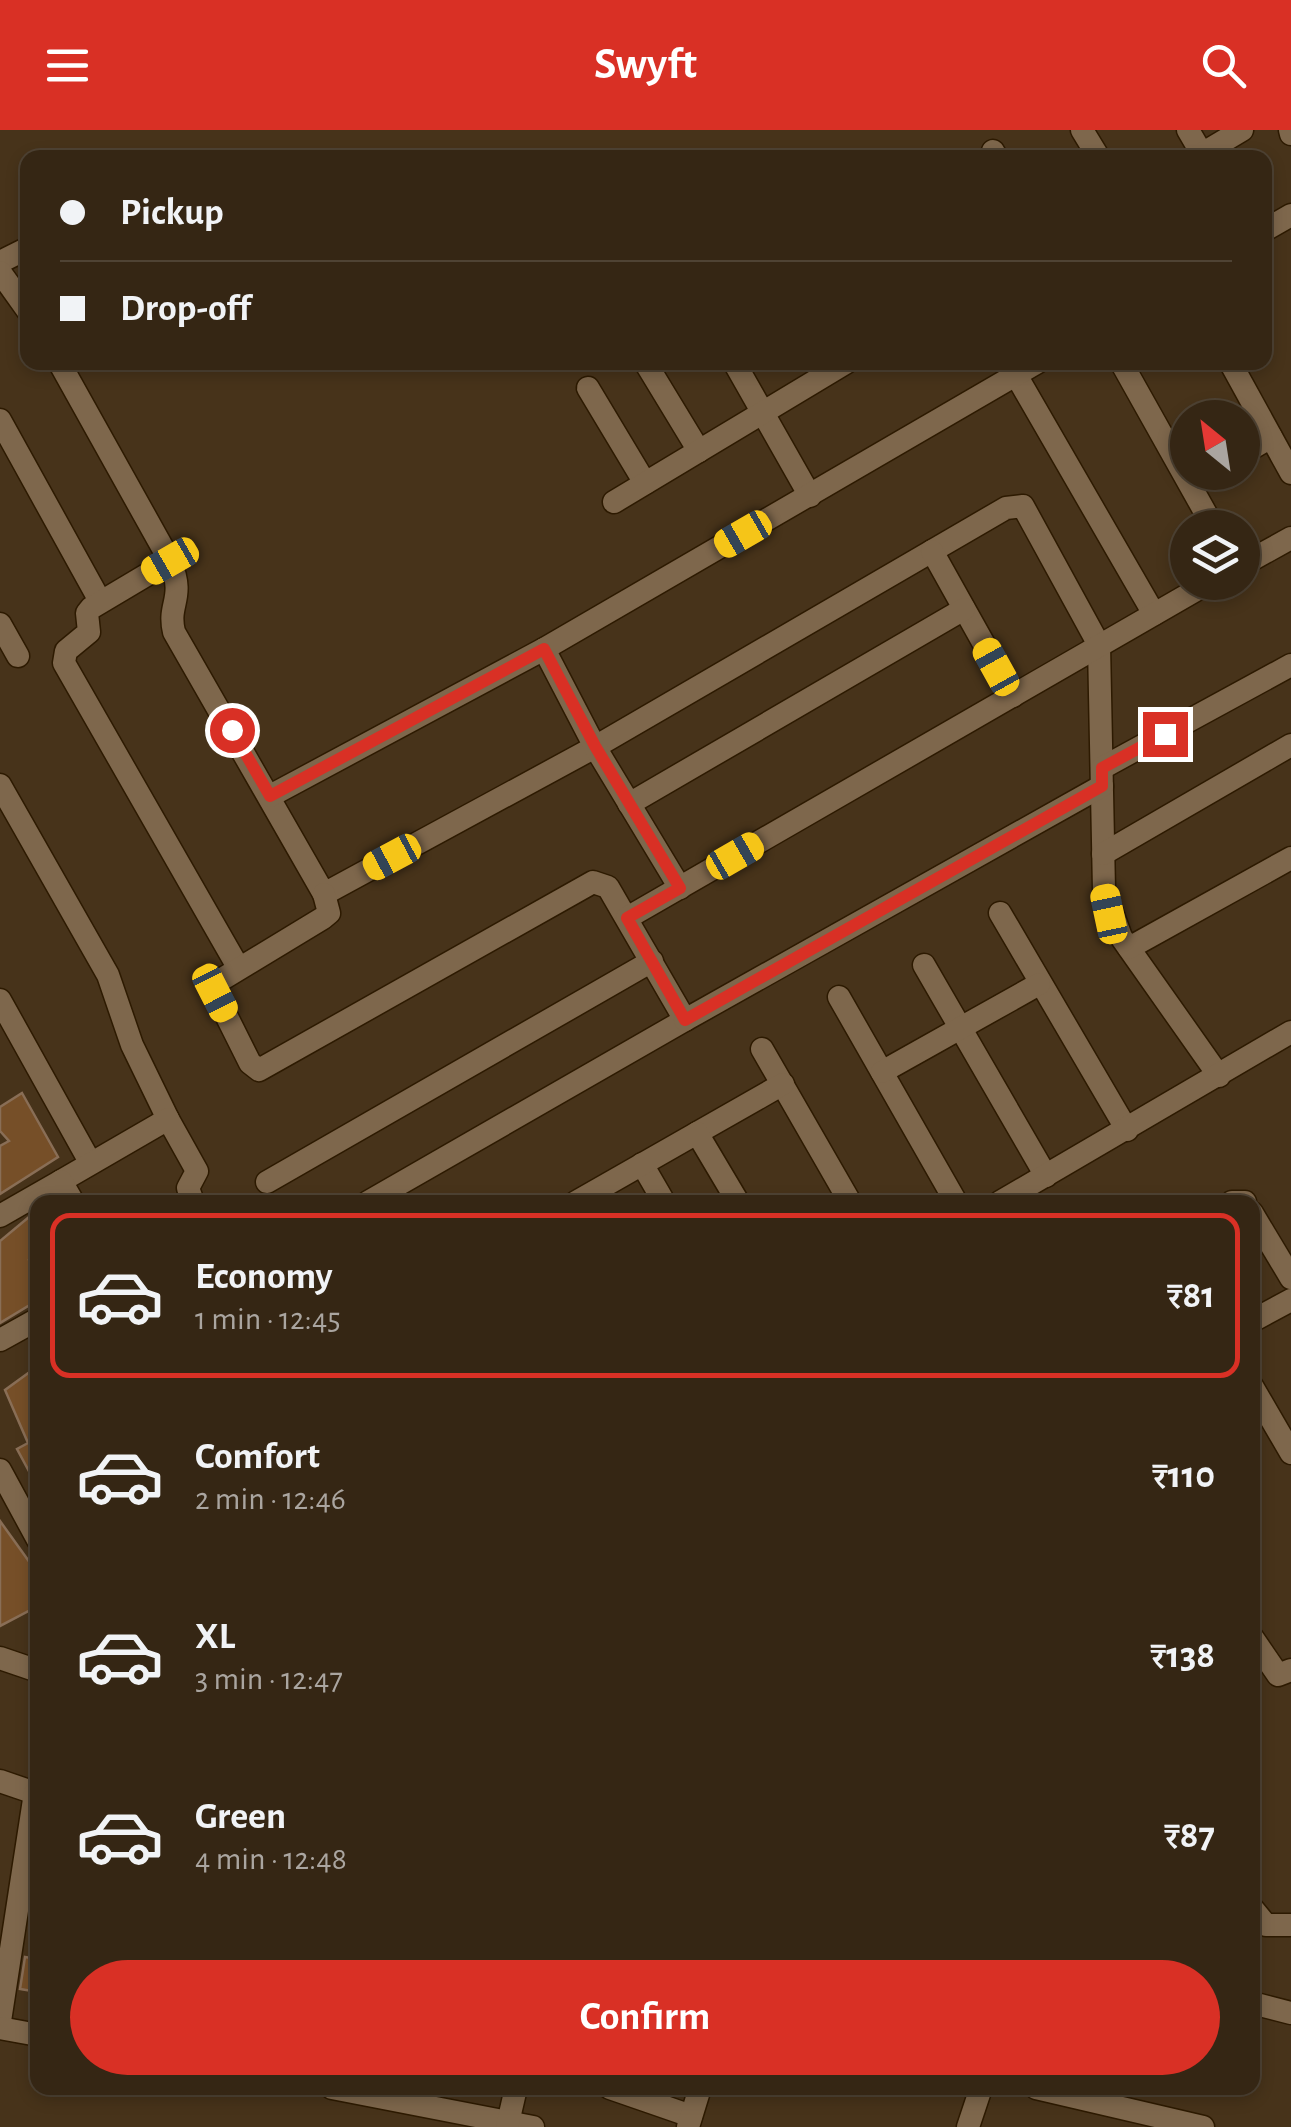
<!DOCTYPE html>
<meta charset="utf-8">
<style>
body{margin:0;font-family:"Alegreya Sans",sans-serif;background:#403222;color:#f1f3f6;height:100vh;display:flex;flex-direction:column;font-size:38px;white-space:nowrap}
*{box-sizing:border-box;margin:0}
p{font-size:32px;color:#aaa5a0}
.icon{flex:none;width:55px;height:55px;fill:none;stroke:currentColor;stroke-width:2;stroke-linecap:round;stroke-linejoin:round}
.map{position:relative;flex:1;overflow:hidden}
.side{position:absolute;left:30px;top:1065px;width:1230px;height:900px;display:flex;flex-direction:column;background:#352614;border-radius:20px;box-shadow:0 5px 15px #0003,0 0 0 2px #4f4334}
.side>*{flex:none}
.banner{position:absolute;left:20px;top:20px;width:1252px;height:220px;border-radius:20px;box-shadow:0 5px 15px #0003,0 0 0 2px #4f4334;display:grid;align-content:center;height:220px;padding:0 40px;background:#352614}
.needle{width:65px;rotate:330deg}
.controls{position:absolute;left:1170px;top:270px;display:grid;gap:20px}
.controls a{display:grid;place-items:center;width:90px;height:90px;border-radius:50%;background:#352614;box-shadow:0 5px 15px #0003,0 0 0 2px #4f4334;font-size:50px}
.end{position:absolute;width:45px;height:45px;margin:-22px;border:12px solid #d93025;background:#fff;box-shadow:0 0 0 5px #fff}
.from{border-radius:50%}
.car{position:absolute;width:30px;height:60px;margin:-30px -15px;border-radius:12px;box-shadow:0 0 8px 2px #0007;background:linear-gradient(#f5c518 24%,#345 0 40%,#f5c518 0 76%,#345 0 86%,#f5c518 0)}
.banner b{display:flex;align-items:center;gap:35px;height:95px;font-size:38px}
.banner b+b{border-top:2px solid #4f4334}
.banner i{width:25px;height:25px;background:#f1f3f6}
ul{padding:18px 0 0;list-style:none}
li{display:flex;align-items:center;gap:30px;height:165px;margin:0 20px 15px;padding:0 20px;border:5px solid transparent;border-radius:20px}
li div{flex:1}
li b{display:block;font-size:38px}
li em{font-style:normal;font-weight:700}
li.active{border-color:#d93025}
li>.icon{width:90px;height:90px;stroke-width:1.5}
.primary-button{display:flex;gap:20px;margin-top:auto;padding:20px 40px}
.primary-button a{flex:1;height:115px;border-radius:60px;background:#d93025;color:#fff;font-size:40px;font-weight:700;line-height:115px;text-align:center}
header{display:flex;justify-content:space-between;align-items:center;height:130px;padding:0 40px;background:#d93025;color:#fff;font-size:45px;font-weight:700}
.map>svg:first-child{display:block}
.building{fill:#764f28;stroke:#896e56;stroke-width:2.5}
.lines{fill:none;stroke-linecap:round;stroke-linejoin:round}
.minor-casing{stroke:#2d1a01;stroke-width:25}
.minor{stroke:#7e674c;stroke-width:22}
.route{stroke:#d93025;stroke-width:12}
</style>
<header><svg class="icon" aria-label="menu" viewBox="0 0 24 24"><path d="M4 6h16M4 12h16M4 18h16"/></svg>Swyft<svg class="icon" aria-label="search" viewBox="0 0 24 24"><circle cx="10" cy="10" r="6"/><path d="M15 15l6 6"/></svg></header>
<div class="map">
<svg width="1291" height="1997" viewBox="0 0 1291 1997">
<rect width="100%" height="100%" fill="#47331a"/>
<!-- building -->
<g class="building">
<path d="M22 963 58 1027 0 1064V1016L9 1011 0 1001V977Z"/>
<path d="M29 1087 38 1104V1125L29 1130 38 1150V1170L0 1193V1111Z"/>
<path d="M38 1236V1358L17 1319 28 1313 5 1260Z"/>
<path d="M0 1391 38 1444V1476L0 1496Z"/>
<path d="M25 1827 38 1829V1862L20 1859Z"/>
</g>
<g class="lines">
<defs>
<g id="minor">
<path d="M1082 0 1099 28"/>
<path d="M1188 0 1202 24"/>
<path d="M1290 0 1291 4"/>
<path d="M993 21 997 28"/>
<path d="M1195 28 1242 0"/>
<path d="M1265 100 1291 85"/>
<path d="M0 132 28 118"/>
<path d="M0 142 28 181"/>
<path d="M59 232 170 431C186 470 167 472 174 502L324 764 595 617 1006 378 1023 376 1099 515 1104 760 1121 807 1219 946"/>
<path d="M645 232 699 321"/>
<path d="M734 232 810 366"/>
<path d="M1121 232 1214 398"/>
<path d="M1230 232 1291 343"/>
<path d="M1016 245 1154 484"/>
<path d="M588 258 645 353"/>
<path d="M0 290 100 471"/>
<path d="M1242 324 1271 307"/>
<path d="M614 372 847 232"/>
<path d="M932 421 1013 566"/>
<path d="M170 431 91 478 87 483 89 502 66 521 64 533 238 837"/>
<path d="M1242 435 1291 408"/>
<path d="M0 494 18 526"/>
<path d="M544 519 595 617 680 758"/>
<path d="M1102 638 1291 535"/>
<path d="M0 655 108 845 132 915 168 989"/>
<path d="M270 666 544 519 1038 232"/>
<path d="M629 674 964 479"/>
<path d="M1103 724 1291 615"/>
<path d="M324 764 329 783 323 788 214 854 215 863 250 933 259 940 593 752 608 757 685 890 368 1072"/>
<path d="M1000 783 1127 1000"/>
<path d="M627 788 1210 452"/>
<path d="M1129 818 1291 728"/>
<path d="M924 835 1046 1046"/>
<path d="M839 867 956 1072"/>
<path d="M0 870 90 1032"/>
<path d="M685 890 1102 656"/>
<path d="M762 919 850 1072"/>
<path d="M882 942 1039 854"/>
<path d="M697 1003 783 954"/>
<path d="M642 1034 664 1072"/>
<path d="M61 1051 168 989 197 1041 188 1058 193 1072"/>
<path d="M267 1052 652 831"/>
<path d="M576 1072 697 1003 738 1072"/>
<path d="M1000 1072 1291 902"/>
<path d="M1232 1072H1245"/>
<path d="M1252 1083 1291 1148"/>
<path d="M0 1086 61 1051 73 1072"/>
<path d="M1252 1191 1291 1170"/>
<path d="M0 1210 38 1189"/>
<path d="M1252 1256 1291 1323"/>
<path d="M0 1340 38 1410"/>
<path d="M1252 1507 1278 1545 1291 1540"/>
<path d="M0 1528 38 1541"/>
<path d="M0 1651 38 1664"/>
<path d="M1252 1778 1266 1795H1291"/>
<path d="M1252 1873 1291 1883"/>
<path d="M0 1891 35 1663"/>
<path d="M0 1898 38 1905"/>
<path d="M332 1958 533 1997"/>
<path d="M610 1958 691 1986"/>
<path d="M1036 1958 1203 1997"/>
<path d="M507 1997 516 1958"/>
<path d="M688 1997 700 1958"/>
<path d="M968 1997 981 1958"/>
</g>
</defs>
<!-- minor casing -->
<use href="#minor" class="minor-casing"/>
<!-- minor -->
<use href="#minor" class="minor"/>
</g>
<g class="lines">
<!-- route -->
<path class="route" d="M232 600 270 666 544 519 595 616 680 758 627 788 685 890 1102 656V638L1165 604"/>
</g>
</svg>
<div class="controls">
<a><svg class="needle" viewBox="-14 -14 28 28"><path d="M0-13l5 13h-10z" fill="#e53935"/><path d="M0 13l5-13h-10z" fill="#aaa5a0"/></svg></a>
<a><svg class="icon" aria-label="layers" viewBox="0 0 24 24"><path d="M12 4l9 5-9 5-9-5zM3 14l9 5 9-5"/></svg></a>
</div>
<i class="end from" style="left:232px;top:600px"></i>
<i class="end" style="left:1165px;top:604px"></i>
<i class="car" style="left:743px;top:404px;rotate:240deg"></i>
<i class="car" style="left:170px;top:431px;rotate:240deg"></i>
<i class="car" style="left:996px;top:537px;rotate:331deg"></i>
<i class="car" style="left:735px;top:726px;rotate:60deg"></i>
<i class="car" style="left:392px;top:727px;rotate:242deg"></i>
<i class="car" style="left:1109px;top:784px;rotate:348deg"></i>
<i class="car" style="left:215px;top:863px;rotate:153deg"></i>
<div class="banner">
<b><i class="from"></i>Pickup</b>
<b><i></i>Drop-off</b>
</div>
<section class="side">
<ul>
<li class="active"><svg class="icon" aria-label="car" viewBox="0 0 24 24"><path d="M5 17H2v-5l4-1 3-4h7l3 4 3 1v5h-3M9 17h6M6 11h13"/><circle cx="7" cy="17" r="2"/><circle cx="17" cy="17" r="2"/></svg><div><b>Economy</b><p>1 min · 12:45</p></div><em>₹81</em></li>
<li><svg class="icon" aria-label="car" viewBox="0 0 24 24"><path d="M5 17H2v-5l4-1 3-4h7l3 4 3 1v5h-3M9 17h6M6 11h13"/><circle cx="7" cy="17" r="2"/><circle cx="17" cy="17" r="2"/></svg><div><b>Comfort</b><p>2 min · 12:46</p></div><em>₹110</em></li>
<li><svg class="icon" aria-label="car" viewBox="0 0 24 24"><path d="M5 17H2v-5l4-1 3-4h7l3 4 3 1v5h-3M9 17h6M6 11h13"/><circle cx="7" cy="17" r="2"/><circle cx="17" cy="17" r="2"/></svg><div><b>XL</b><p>3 min · 12:47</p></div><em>₹138</em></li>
<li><svg class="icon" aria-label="car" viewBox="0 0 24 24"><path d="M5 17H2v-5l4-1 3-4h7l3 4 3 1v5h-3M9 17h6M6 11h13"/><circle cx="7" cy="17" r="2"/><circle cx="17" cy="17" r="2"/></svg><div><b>Green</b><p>4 min · 12:48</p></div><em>₹87</em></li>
</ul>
<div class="primary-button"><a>Confirm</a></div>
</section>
</div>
